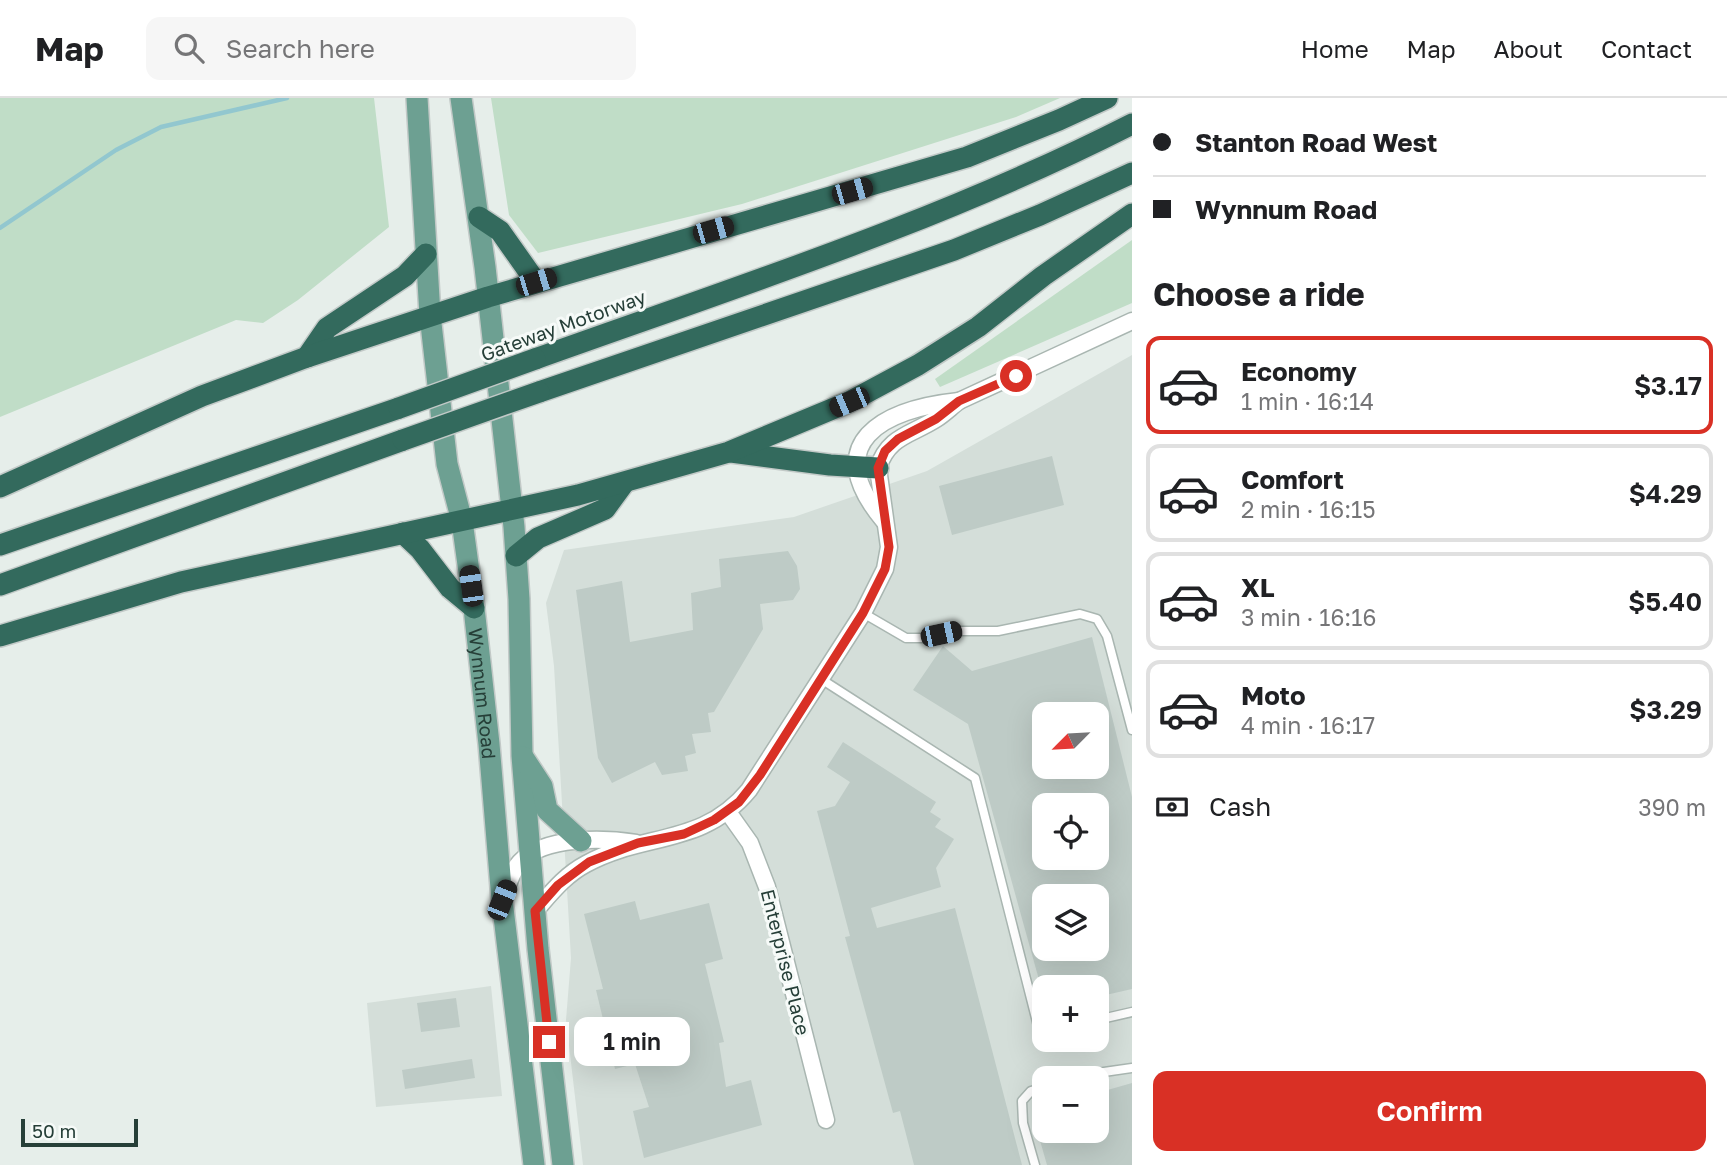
<!DOCTYPE html>
<meta charset="utf-8">
<style>
body{margin:0;font-family:"Golos Text",sans-serif;background:#f6f6f6;color:#202124;height:100vh;display:flex;flex-direction:column;font-size:26px;white-space:nowrap}
*{box-sizing:border-box;margin:0}
p{font-size:23px;color:#757577}
.icon{flex:none;width:38px;height:38px;fill:none;stroke:currentColor;stroke-width:2;stroke-linecap:round;stroke-linejoin:round}
.map{position:relative;flex:1;overflow:hidden}
.details{display:flex;flex-direction:column;background:#fff;width:595px}
.details>*{flex:none}
.guide{display:grid;align-content:center;height:154px;padding:0 21px;background:#fff}
.needle{width:46px;rotate:246deg}
.fabs{position:absolute;left:1032px;top:604px;display:grid;gap:14px}
.fabs a{display:grid;place-items:center;width:77px;height:77px;border-radius:14px;background:#fff;box-shadow:0 7px 28px #0002;font-size:35px}
.scale{position:absolute;left:21px;bottom:18px;width:117px;box-sizing:border-box;padding-left:7px;border:4px solid #263f38;border-top:0;font-size:19px;line-height:24px;white-space:nowrap;color:#263f38;-webkit-text-stroke:5px #f6faf8;paint-order:stroke}
.end{position:absolute;width:32px;height:32px;margin:-16px;border:9px solid #d93025;background:#fff;box-shadow:0 0 0 4px #fff}
.from{border-radius:50%}
.bubble{position:absolute;height:49px;border-radius:14px;background:#fff;box-shadow:0 7px 28px #0002;font-size:23px;font-weight:600;line-height:49px;text-align:center}
.car{position:absolute;width:21px;height:42px;margin:-21px -10px;border-radius:9px;box-shadow:0 0 5px 2px #0007;background:linear-gradient(#222 24%,#8ab4d8 0 40%,#222 0 76%,#8ab4d8 0 86%,#222 0)}
.guide b{display:flex;align-items:center;gap:24px;height:66px;font-size:26px}
.guide b+b{border-top:2px solid #e0e0e0}
.guide i{width:18px;height:18px;background:#202124}
ul{padding:0;list-style:none}
li{display:flex;align-items:center;gap:21px;height:98px;margin:0 14px 10px;padding:0 7px;border:4px solid #e0e0e0;border-radius:14px}
li div{flex:1}
li b{display:block;font-size:26px}
li em{font-style:normal;font-weight:600}
li.active{border-color:#d93025}
li>.icon{width:63px;height:63px;stroke-width:1.5}
h2{padding:0 21px;font-size:32px;line-height:84px}
.pay{display:flex;align-items:center;gap:18px;height:77px;padding:0 21px;font-size:26px}
.pay p{margin-inline-start:auto}
.action{display:flex;gap:14px;margin-top:auto;padding:14px 21px}
.action a{flex:1;height:80px;border-radius:14px;background:#d93025;color:#fff;font-size:28px;font-weight:600;line-height:80px;text-align:center}
header{display:flex;align-items:center;gap:42px;box-sizing:border-box;height:98px;padding:0 35px;background:#fff;border-bottom:2px solid #e0e0e0}
header strong{font-size:33px}
nav{display:flex;gap:38px;margin-inline-start:auto;font-size:24px}
.search{width:490px;height:63px;background:#f6f6f6;display:flex;align-items:center;gap:18px;box-sizing:border-box;padding:0 24px;border-radius:14px;color:#757577;font-size:26px}
main{display:flex;flex:1;min-height:0}
.map>svg:first-child{display:block}
.built{fill:#d4ded9;fill-rule:evenodd}
.green{fill:#c0ddc7}
.lines{fill:none;stroke-linecap:round;stroke-linejoin:round}
.stream{stroke:#92c7cf;stroke-width:4.5}
.building{fill:#becbc6;fill-rule:evenodd}
.lane-casing{stroke:#a9b6b1;stroke-width:11}
.street-casing{stroke:#a9b6b1;stroke-width:19}
.primary-casing{stroke:#c2c9c7;stroke-width:24}
.highway-casing{stroke:#c2c9c7;stroke-width:24}
.lane{stroke:#fff;stroke-width:8}
.street{stroke:#fff;stroke-width:16}
.primary{stroke:#6da092;stroke-width:21}
.highway{stroke:#336a5d;stroke-width:21}
.highway-bridge-casing{stroke:#c2c9c7;stroke-width:24;stroke-linecap:butt}
.highway-bridge{stroke:#336a5d;stroke-width:21}
.route{stroke:#d93025;stroke-width:9}
.labels{text-anchor:middle;dominant-baseline:central;stroke-width:6;stroke-linejoin:round;paint-order:stroke}
.street-label{font-size:19px;fill:#263f38;stroke:#f6faf8}
</style>
<header>
<strong>Map</strong>
<div class="search"><svg class="icon" aria-label="search" viewBox="0 0 24 24"><circle cx="10" cy="10" r="6"/><path d="M15 15l6 6"/></svg>Search here</div>
<nav><a>Home</a><a>Map</a><a>About</a><a>Contact</a></nav>
</header>
<main>
<div class="map">
<svg width="1132" height="1067" viewBox="0 0 1132 1067">
<rect width="100%" height="100%" fill="#e6eeea"/>
<!-- built -->
<g class="built">
<path d="M1132 257V1067H583L566 922 571 860 554 568 546 505 564 452 794 419 927 373ZM1045 616H1097V668H1045ZM1045 707H1097V760H1045ZM1045 798H1097V850H1045ZM1045 889H1097V942H1045ZM1045 980H1097V1032H1045Z"/>
<path d="M491 888 502 998 376 1009 367 905Z"/>
</g>
<!-- green -->
<g class="green">
<path d="M0 0H374L389 129 298 202 263 225 236 222 0 319Z"/>
<path d="M491 0H1060L1016 19 742 106 538 155 509 117Z"/>
<path d="M1132 142V205L940 289 935 281Z"/>
</g>
<g class="lines">
<!-- stream -->
<path class="stream" d="M0 130 116 52 161 29 287 0"/>
</g>
<!-- building -->
<g class="building">
<path d="M1052 358 1064 407 952 437 939 388Z"/>
<path d="M788 453 797 468 800 491 793 502 760 506 763 531 714 614 708 615 711 634 692 636 696 655 685 658 688 673 662 677 655 664 612 685 598 660 576 492 622 483 630 544 693 532 691 495 721 489 719 461Z"/>
<path d="M1092 539 1132 699V891L1097 899V889H1041L968 626 913 592 943 548 972 573ZM1045 616H1097V668H1045ZM1045 707H1097V760H1045ZM1045 798H1097V850H1045Z"/>
<path d="M843 644 936 704 930 714 941 721 935 729 954 741 936 770 941 789 871 810 877 830 955 810 1022 1067H914L900 1013 893 1015 845 839 850 838 817 713 835 708 850 684 827 669Z"/>
<path d="M635 803 640 822 709 805 723 861 705 866 724 944 719 945 726 989 751 982 762 1027 644 1060 633 1013 649 1009 635 966 615 971 596 892 603 891 584 816Z"/>
<path d="M456 900 460 929 421 934 417 905Z"/>
<path d="M472 961 475 980 405 991 402 972Z"/>
<path d="M1132 985V1067H1047L1037 1032H1097V995Z"/>
</g>
<g class="lines">
<defs>
<g id="lane">
<path d="M863 515 906 540H926L955 533H998L1080 516 1097 521 1107 538 1132 632"/>
<path d="M821 581 975 680 1038 928 1045 934"/>
<path d="M1097 922 1132 914"/>
<path d="M1079 980 1097 975 1132 970"/>
<path d="M1035 1067 1023 1025 1022 1003 1031 993 1045 989"/>
</g>
<g id="street">
<path d="M884 423C818 345 883 311 959 303"/>
<path d="M728 714 750 745 767 789 826 1022"/>
<path d="M504 798C508 786 512 773 520 764 544 738 604 740 636 745"/>
<path d="M535 813C551 795 565 777 586 766 644 734 702 749 749 692L863 515 885 471 889 449 878 370C888 338 911 337 936 321 944 316 951 309 959 303L1132 223"/>
</g>
<g id="primary">
<path id="s1" d="M417 0 430 217 447 366 462 423 474 510 489 646 502 802 534 1067"/>
<path d="M461 0 485 169 514 429 519 501 522 658 538 851 563 1067"/>
<path d="M523 659 542 688 547 712 581 743"/>
</g>
<g id="highway">
<path d="M479 119 500 133 536 184"/>
<path d="M307 259 327 230 405 178 426 156"/>
<path d="M535 261C736 189 942 123 1132 26"/>
<path d="M539 294 954 152 1040 117 1132 75"/>
<path d="M731 354 830 367 878 370"/>
<path d="M0 389 202 298 307 259 488 199 967 59 1059 22 1107 0"/>
<path d="M403 435 420 451 450 490 474 510"/>
<path d="M0 447 399 310"/>
<path d="M516 458 538 440 605 411 624 385"/>
<path d="M0 487 403 342"/>
<path d="M0 538 181 484 578 397 729 354 849 304 918 267 978 229 1043 178 1132 116"/>
</g>
</defs>
<!-- lane casing -->
<use href="#lane" class="lane-casing"/>
<!-- street casing -->
<use href="#street" class="street-casing"/>
<!-- primary casing -->
<use href="#primary" class="primary-casing"/>
<!-- highway casing -->
<use href="#highway" class="highway-casing"/>
<!-- lane -->
<use href="#lane" class="lane"/>
<!-- street -->
<use href="#street" class="street"/>
<!-- primary -->
<use href="#primary" class="primary"/>
<!-- highway -->
<use href="#highway" class="highway"/>
<defs>
<g id="highway-bridge">
<path d="M399 310 535 261"/>
<path d="M403 342 539 294"/>
</g>
</defs>
<!-- highway-bridge casing -->
<use href="#highway-bridge" class="highway-bridge-casing"/>
<!-- highway-bridge -->
<use href="#highway-bridge" class="highway-bridge"/>
</g>
<g class="lines">
<!-- route -->
<path class="route" d="M549 944 535 813 558 787 589 764 638 745 684 736 714 722 739 704 760 677 821 581 863 515 885 471 889 449 878 370 885 353 898 341 936 321 959 303 1016 278"/>
</g>
<g class="labels">
<!-- street labels -->
<g class="street-label">
<text transform="translate(563 227) rotate(-20)">Gateway Motorway</text>
<text stroke="none"><textPath href="#s1" startOffset="600">Wynnum Road</textPath></text>
<text transform="translate(786 864) rotate(76)">Enterprise Place</text>
</g>
</g>
</svg>
<div class="fabs">
<a><svg class="needle" viewBox="-14 -14 28 28"><path d="M0-13l5 13h-10z" fill="#e53935"/><path d="M0 13l5-13h-10z" fill="#757577"/></svg></a>
<a><svg class="icon" aria-label="locate" viewBox="0 0 24 24"><circle cx="12" cy="12" r="6"/><path d="M12 2v4M12 18v4M2 12h4M18 12h4"/></svg></a>
<a><svg class="icon" aria-label="layers" viewBox="0 0 24 24"><path d="M12 4l9 5-9 5-9-5zM3 14l9 5 9-5"/></svg></a>
<a>+</a>
<a>−</a>
</div>
<div class="scale">50 m</div>
<i class="end from" style="left:1016px;top:278px"></i>
<i class="end" style="left:549px;top:944px"></i>
<div class="bubble" style="left:574px;top:919px;width:116px">1 min</div>
<i class="car" style="left:852px;top:93px;rotate:74deg"></i>
<i class="car" style="left:713px;top:132px;rotate:74deg"></i>
<i class="car" style="left:536px;top:184px;rotate:73deg"></i>
<i class="car" style="left:849px;top:304px;rotate:247deg"></i>
<i class="car" style="left:471px;top:488px;rotate:352deg"></i>
<i class="car" style="left:941px;top:536px;rotate:78deg"></i>
<i class="car" style="left:502px;top:802px;rotate:22deg"></i>
</div>
<section class="details">
<div class="guide">
<b><i class="from"></i>Stanton Road West</b>
<b><i></i>Wynnum Road</b>
</div>
<h2>Choose a ride</h2>
<ul>
<li class="active"><svg class="icon" aria-label="car" viewBox="0 0 24 24"><path d="M5 17H2v-5l4-1 3-4h7l3 4 3 1v5h-3M9 17h6M6 11h13"/><circle cx="7" cy="17" r="2"/><circle cx="17" cy="17" r="2"/></svg><div><b>Economy</b><p>1 min · 16:14</p></div><em>$3.17</em></li>
<li><svg class="icon" aria-label="car" viewBox="0 0 24 24"><path d="M5 17H2v-5l4-1 3-4h7l3 4 3 1v5h-3M9 17h6M6 11h13"/><circle cx="7" cy="17" r="2"/><circle cx="17" cy="17" r="2"/></svg><div><b>Comfort</b><p>2 min · 16:15</p></div><em>$4.29</em></li>
<li><svg class="icon" aria-label="car" viewBox="0 0 24 24"><path d="M5 17H2v-5l4-1 3-4h7l3 4 3 1v5h-3M9 17h6M6 11h13"/><circle cx="7" cy="17" r="2"/><circle cx="17" cy="17" r="2"/></svg><div><b>XL</b><p>3 min · 16:16</p></div><em>$5.40</em></li>
<li><svg class="icon" aria-label="car" viewBox="0 0 24 24"><path d="M5 17H2v-5l4-1 3-4h7l3 4 3 1v5h-3M9 17h6M6 11h13"/><circle cx="7" cy="17" r="2"/><circle cx="17" cy="17" r="2"/></svg><div><b>Moto</b><p>4 min · 16:17</p></div><em>$3.29</em></li>
</ul>
<div class="pay"><svg class="icon" aria-label="cash" viewBox="0 0 24 24"><path d="M3 7h18v10H3z"/><circle cx="12" cy="12" r="2"/></svg>Cash<p>390 m</p></div>
<div class="action"><a>Confirm</a></div>
</section>
</main>
